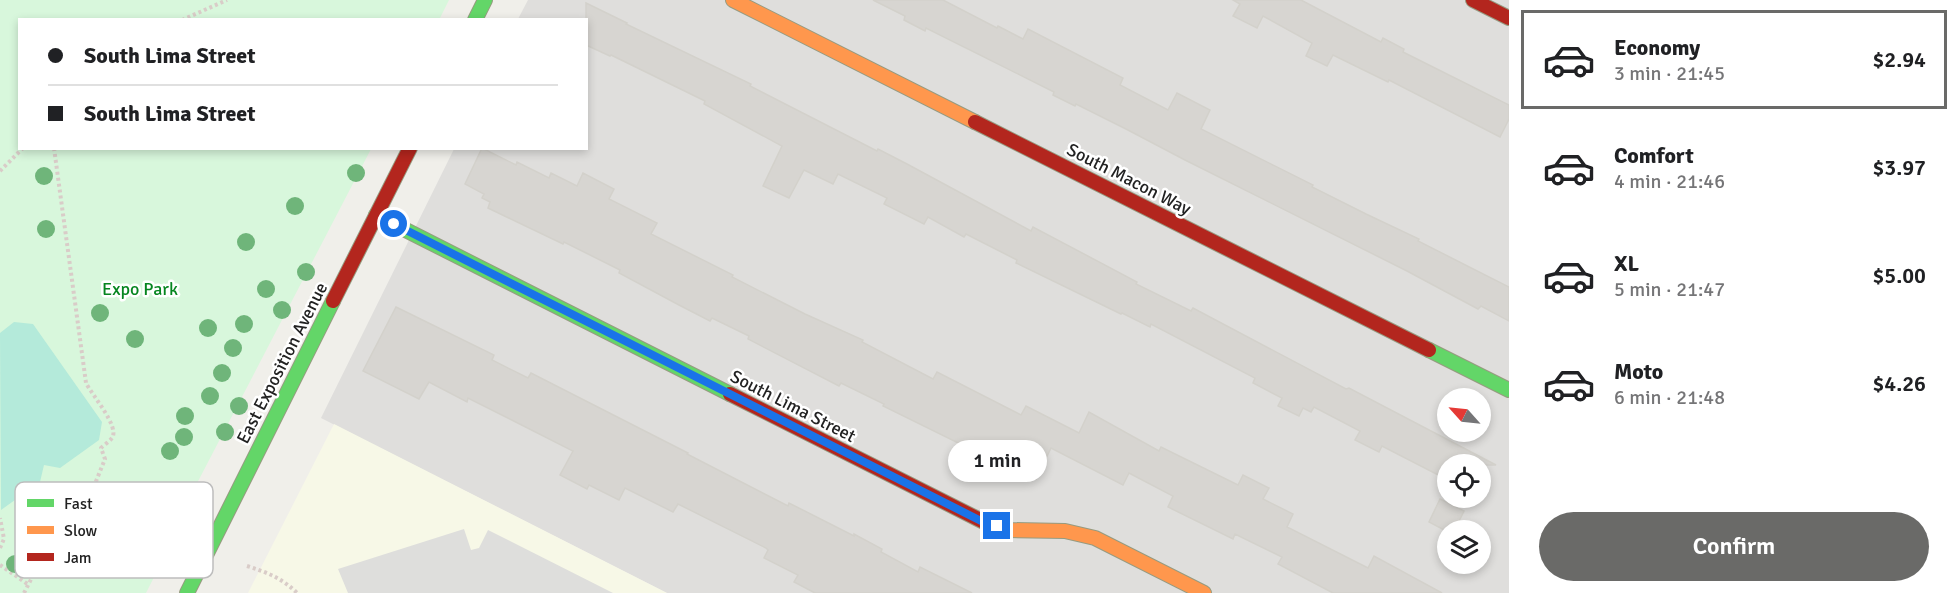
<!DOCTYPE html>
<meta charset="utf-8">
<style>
body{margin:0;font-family:Signika,sans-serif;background:#f2f2f2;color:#202124;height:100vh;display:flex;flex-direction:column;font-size:22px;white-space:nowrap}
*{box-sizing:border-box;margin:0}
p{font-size:20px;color:#757577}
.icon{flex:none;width:33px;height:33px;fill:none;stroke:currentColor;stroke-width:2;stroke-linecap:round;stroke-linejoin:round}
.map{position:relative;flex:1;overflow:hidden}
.drawer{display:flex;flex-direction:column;background:#fff;width:450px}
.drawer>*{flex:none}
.guide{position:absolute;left:18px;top:18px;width:570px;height:132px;border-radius:0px;box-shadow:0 3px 9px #0003;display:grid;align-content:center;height:132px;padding:0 30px;background:#fff}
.needle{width:39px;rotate:297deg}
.controls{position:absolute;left:1437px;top:388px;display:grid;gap:12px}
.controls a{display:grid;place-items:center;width:54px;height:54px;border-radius:50%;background:#fff;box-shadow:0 3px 9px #0003;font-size:30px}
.end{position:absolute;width:27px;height:27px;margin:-14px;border:8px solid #1a73e8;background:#fff;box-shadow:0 0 0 3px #fff}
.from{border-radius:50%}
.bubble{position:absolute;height:42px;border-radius:21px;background:#fff;box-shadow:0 3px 9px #0003;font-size:20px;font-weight:600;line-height:42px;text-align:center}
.guide b{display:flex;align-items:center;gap:21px;height:57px;font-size:22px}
.guide b+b{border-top:2px solid #e0e0e0}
.guide i{width:15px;height:15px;background:#202124}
ul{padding:10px 0 0;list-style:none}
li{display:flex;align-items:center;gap:18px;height:99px;margin:0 12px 9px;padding:0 18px;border:3px solid transparent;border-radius:0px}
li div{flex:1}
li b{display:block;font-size:22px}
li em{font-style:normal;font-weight:600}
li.on{border-color:#6a6a68}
li>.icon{width:54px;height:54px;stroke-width:1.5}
.cta{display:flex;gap:12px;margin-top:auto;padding:12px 30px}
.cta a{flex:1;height:69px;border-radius:36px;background:#6a6a68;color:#fff;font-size:24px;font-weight:600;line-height:69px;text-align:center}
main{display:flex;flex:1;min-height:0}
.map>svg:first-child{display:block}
.residential{fill:#dfdedc;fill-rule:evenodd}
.education{fill:#f7f8e7}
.religious{fill:#dededc}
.park{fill:#d8f7dc}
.pitch{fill:#b4eada}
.building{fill:#d7d5d1;stroke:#d3d1cb;stroke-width:1.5}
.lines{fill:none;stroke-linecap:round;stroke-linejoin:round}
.fast-casing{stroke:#969b80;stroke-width:16}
.slow-casing{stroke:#969b80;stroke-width:16}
.jam-casing{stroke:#969b80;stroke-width:16}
.path{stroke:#d9ccc8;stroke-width:4;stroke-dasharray:3 3;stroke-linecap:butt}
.fast{stroke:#63d668;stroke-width:14}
.slow{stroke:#ff974d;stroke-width:14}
.jam{stroke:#b3261e;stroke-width:14}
.tree{fill:#6fb57a}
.route{stroke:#1a73e8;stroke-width:8}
.labels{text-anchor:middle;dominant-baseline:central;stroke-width:5;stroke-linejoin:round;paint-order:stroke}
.street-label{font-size:18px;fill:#222;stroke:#fff}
.park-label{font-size:18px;fill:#05851f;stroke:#fff}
.key{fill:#fff;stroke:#bdbdbd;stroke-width:1.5}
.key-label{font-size:16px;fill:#222}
</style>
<main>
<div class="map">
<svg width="1509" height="593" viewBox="0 0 1509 593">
<rect width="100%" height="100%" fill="#f0efea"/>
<!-- residential -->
<path class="residential" d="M528 0H1509V593H667L321 418 454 149 586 148V20L518 19ZM1448 399H1480V432H1448ZM1448 465H1480V498H1448ZM1448 531H1480V564H1448Z"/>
<!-- education -->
<path class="education" d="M334 424 667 593H248Z"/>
<!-- religious -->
<path class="religious" d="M464 529 471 550 479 548 488 530 613 593H348L338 569Z"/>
<!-- park -->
<path class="park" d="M0 0H449L439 20H20V148L371 149 194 489 190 506 146 593H0Z"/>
<!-- pitch -->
<path class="pitch" d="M14 322 33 324 102 422 99 440 60 468 44 465 40 482 1 510 0 333Z"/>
<!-- building -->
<g class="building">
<path d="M873 0H943L997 28 998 26 1023 39 1028 29 1123 78 1120 85 1168 110 1177 93 1210 110 1201 129 1313 185 1312 187 1366 214 1419 239 1418 241 1509 287V321L1481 306 1478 309 1407 271 1185 160 1126 129 1076 104 1075 106 1053 95 1054 92 926 28 925 31 904 20 905 16Z"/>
<path d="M1233 0H1301L1381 42 1383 38 1404 49 1403 52 1509 105V119L1500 137 1389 80 1388 82 1333 55 1327 66 1306 56 1312 43 1263 16 1257 28 1233 16 1240 4Z"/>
<path d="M586 3 627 23 626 24 751 84 750 86 877 151 878 149 907 164 1031 231 1033 227 1137 282 1136 284 1191 311 1193 308 1346 389 1349 388 1496 465H1448V480L1382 446 1379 452 1355 440 1360 431 1314 407 1311 412 1303 408 1299 416 1278 406 1282 398 1253 383 1255 378 1151 324 1150 327 1122 313 1121 314 1016 263 1017 260 966 234 964 237 928 217 924 224 884 204 887 198 838 174 833 184 804 170 789 198 763 186 782 146 704 104 705 101 611 55 610 56 586 45Z"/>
<path d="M482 148 516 165 517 162 549 178 551 173 577 186 583 173 614 189 609 199 657 223 651 234 733 275 732 277 805 314 863 340 862 342 933 379 937 372 1021 415 1026 406 1079 433 1089 412 1159 451 1161 447 1238 485 1243 475 1269 488 1263 499 1293 514 1287 527 1368 568 1374 556 1442 593H1333L1278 564 1282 557 1235 534 1233 539 1168 507 1173 496 1129 473 1123 485 1051 448 1036 479 1008 465 1007 467 883 406 884 404 841 383 839 386 748 339 749 336 712 318 710 321 679 305 619 273 620 270 564 242 563 244 488 208 490 202 482 198 484 194 465 184Z"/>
<path d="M396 307 494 355 492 360 528 378 531 373 688 453 687 454 788 506 789 503 854 536V534L882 549 881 552 918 572 920 567 972 593H815L794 582 798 575 764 558 768 550 766 548 678 504 673 512 625 488 619 500 589 485 587 489 560 475 573 451 468 398 467 402 429 382 419 399 363 371Z"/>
<path d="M1440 499 1464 511 1454 531 1448 532 1429 522Z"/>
</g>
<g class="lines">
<defs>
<g id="fast">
<path d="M475 20 485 0"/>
<path d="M376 215 730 394"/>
<path d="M1429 350 1509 390"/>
<path d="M187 593 333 301"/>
</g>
<g id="slow">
<path d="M733 0 975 122"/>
<path d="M986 523 1009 530 1065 531 1095 538 1204 593"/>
</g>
<g id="jam">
<path d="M1473 0 1509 18"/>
<path d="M975 122 1429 350"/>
<path d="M333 301 410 148"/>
<path d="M730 394 986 523"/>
</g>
</defs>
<!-- fast casing -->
<use href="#fast" class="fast-casing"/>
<!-- slow casing -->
<use href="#slow" class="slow-casing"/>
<!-- jam casing -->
<use href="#jam" class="jam-casing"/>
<!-- path -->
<g class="path">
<path d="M182 20 227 0"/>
<path d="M54 148 86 383C92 395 120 427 112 438 109 442 104 445 101 448L105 459 86 506"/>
<path d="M0 171 23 148"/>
<path d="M0 548 4 539 0 518"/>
<path d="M0 565 29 585"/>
<path d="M247 566C266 572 282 578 297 593"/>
<path d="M24 593 40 562"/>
</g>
<!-- fast -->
<use href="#fast" class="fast"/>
<!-- slow -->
<use href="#slow" class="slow"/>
<!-- jam -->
<use href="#jam" class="jam"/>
</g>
<!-- trees -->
<g class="tree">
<circle cx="356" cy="173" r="9"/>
<circle cx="44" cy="176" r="9"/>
<circle cx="295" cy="206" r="9"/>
<circle cx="46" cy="229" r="9"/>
<circle cx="246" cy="242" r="9"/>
<circle cx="306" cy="272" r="9"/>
<circle cx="266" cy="289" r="9"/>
<circle cx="282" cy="310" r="9"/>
<circle cx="100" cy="313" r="9"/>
<circle cx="244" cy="324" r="9"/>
<circle cx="208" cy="328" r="9"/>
<circle cx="135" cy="339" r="9"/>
<circle cx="233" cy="348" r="9"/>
<circle cx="222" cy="373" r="9"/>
<circle cx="210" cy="396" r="9"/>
<circle cx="239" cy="406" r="9"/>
<circle cx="185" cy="416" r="9"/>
<circle cx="225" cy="432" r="9"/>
<circle cx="184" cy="437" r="9"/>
<circle cx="170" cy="451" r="9"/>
<circle cx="15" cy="564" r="9"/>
</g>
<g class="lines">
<!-- route -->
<path class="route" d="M394 224 985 523 997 526"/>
</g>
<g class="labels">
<!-- street labels -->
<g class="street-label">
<text transform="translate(1129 179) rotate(27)">South Macon Way</text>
<text transform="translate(282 363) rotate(-63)">East Exposition Avenue</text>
<text transform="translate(793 406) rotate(27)">South Lima Street</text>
</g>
<!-- park labels -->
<g class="park-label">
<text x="140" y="289">Expo Park</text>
</g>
</g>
<!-- legend -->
<rect x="15" y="482" width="198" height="96" rx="9" class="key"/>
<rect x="27" y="499" width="27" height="8" fill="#63d668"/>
<rect x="27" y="526" width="27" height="8" fill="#ff974d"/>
<rect x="27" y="553" width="27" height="8" fill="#b3261e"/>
<g class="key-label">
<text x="64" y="509">Fast</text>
<text x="64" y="536">Slow</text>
<text x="64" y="563">Jam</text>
</g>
</svg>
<div class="controls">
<a><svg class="needle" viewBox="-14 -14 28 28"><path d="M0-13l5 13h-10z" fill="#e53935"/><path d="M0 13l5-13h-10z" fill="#757577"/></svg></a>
<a><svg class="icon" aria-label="locate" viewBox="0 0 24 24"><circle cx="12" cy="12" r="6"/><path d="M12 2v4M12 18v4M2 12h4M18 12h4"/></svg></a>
<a><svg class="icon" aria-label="layers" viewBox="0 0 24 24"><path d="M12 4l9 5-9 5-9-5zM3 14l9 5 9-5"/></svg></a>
</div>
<i class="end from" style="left:394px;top:224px"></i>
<i class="end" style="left:997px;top:526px"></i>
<div class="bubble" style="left:948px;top:440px;width:99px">1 min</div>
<div class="guide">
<b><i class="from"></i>South Lima Street</b>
<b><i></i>South Lima Street</b>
</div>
</div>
<section class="drawer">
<ul>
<li class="on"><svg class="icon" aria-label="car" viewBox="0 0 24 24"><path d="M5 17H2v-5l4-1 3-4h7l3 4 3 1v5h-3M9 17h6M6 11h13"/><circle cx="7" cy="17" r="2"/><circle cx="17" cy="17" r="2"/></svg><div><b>Economy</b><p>3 min · 21:45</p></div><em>$2.94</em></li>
<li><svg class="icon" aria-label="car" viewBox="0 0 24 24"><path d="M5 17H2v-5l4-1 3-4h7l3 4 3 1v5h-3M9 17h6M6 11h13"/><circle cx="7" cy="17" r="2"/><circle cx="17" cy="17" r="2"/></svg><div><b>Comfort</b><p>4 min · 21:46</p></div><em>$3.97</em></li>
<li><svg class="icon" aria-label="car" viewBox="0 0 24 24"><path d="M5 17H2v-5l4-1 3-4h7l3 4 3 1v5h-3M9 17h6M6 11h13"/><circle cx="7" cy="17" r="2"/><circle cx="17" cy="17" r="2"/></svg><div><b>XL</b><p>5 min · 21:47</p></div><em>$5.00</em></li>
<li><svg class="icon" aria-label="car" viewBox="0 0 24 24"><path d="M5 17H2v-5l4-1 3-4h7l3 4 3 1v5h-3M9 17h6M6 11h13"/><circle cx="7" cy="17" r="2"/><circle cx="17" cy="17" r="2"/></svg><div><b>Moto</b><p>6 min · 21:48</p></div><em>$4.26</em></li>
</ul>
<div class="cta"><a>Confirm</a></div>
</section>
</main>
